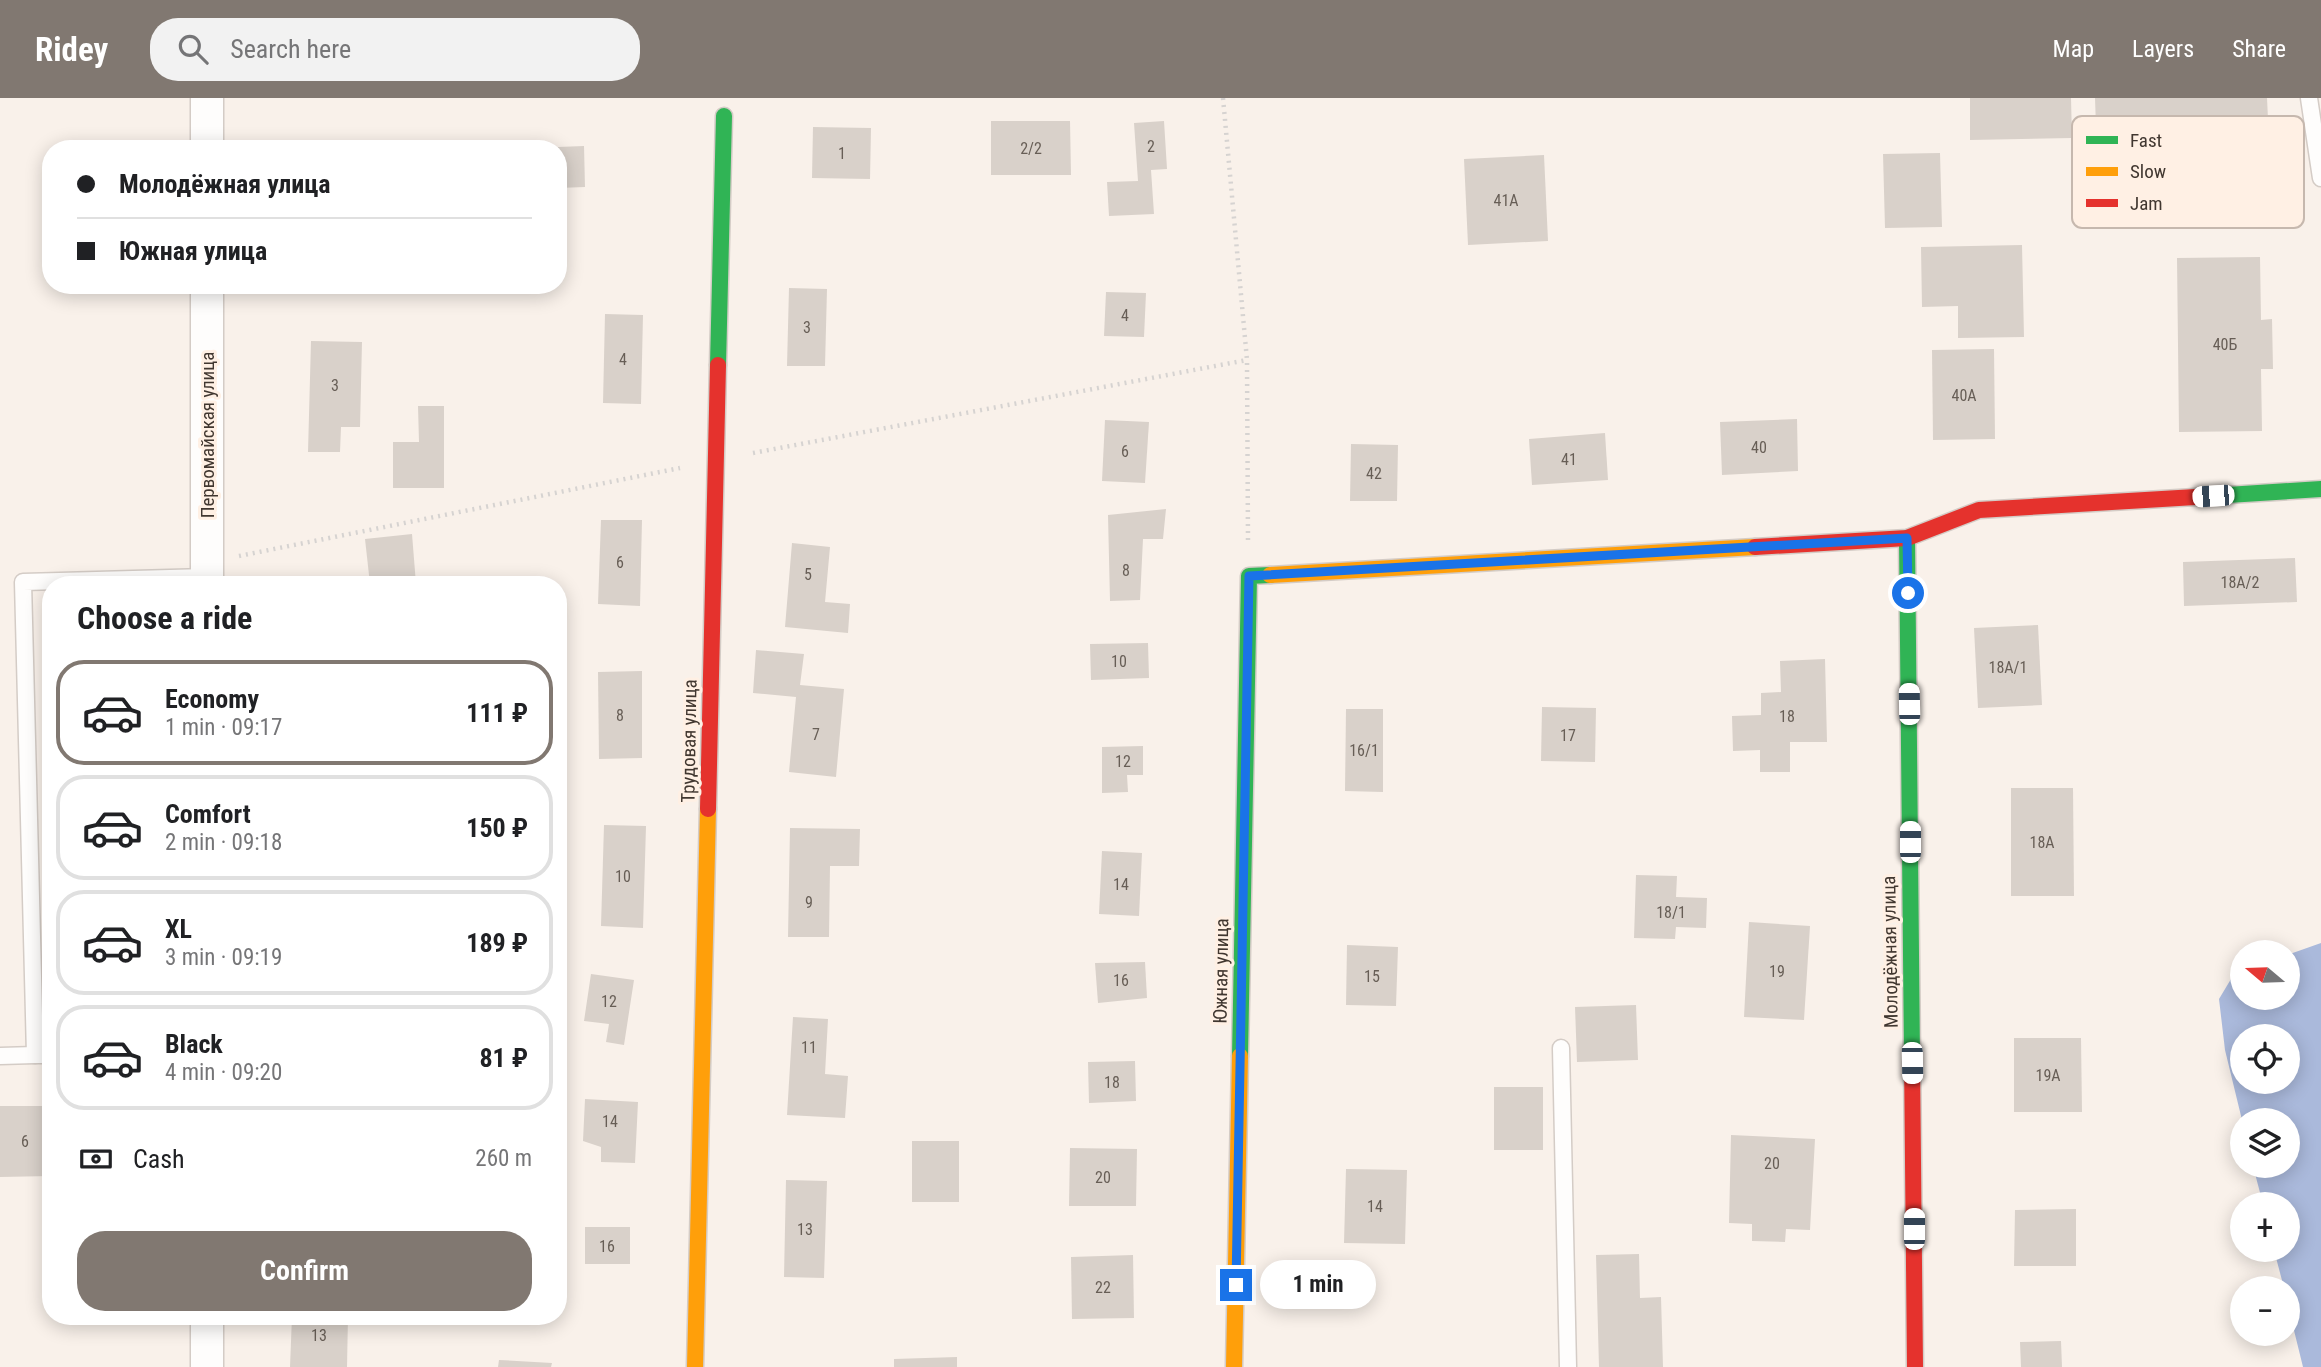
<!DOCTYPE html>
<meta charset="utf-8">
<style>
body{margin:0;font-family:"Roboto Condensed",sans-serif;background:#f2f2f2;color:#202124;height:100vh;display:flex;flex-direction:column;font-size:26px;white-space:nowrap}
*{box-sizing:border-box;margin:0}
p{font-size:23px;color:#757577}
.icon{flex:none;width:38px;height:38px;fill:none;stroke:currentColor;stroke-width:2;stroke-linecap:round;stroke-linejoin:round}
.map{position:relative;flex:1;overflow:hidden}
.drawer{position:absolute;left:42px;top:478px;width:525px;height:749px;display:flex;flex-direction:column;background:#fff;border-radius:28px;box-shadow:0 4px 18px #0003}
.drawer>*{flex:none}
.guide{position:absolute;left:42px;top:42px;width:525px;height:154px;border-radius:28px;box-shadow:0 4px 18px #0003;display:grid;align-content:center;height:154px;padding:0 35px;background:#fff}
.needle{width:46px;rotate:289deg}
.fabs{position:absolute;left:2230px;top:842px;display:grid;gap:14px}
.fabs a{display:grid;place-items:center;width:70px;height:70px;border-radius:50%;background:#fff;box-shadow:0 4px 18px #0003;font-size:35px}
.end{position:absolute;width:32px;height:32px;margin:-16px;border:9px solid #1a73e8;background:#fff;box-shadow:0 0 0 4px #fff}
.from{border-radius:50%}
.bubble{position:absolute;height:49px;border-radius:24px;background:#fff;box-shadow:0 4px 18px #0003;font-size:23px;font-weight:700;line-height:49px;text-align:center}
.car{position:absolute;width:21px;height:42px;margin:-21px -10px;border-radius:9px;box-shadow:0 0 5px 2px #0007;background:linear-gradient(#fff 24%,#345 0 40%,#fff 0 76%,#345 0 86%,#fff 0)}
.guide b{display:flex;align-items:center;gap:24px;height:66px;font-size:26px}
.guide b+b{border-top:2px solid #e0e0e0}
.guide i{width:18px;height:18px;background:#202124}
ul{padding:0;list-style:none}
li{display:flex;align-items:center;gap:21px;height:105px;margin:0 14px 10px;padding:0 21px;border:4px solid #e0e0e0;border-radius:28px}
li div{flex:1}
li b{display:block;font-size:26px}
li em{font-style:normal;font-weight:700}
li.current{border-color:#817871}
li>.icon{width:63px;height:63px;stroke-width:1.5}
h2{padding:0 35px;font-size:32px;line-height:84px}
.pay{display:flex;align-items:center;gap:18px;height:77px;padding:0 35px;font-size:26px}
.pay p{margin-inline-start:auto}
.cta{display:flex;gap:14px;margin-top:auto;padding:14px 35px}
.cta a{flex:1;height:80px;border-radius:28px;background:#817871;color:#fff;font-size:28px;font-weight:700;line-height:80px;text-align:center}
header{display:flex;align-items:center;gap:42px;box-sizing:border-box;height:98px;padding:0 35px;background:#817871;color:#fff}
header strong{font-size:33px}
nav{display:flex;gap:38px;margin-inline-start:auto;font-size:24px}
.search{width:490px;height:63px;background:#f2f2f2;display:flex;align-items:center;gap:18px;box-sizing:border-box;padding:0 24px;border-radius:28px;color:#757577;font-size:26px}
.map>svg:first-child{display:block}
.water{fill:#aab9db;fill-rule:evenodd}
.building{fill:#d9d1ca}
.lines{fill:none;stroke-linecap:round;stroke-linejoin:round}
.lane-casing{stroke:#d4ccc6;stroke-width:19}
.street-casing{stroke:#d4ccc6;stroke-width:35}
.fast-casing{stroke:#d4ccc6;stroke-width:19}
.slow-casing{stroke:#d4ccc6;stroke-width:19}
.jam-casing{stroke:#d4ccc6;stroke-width:19}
.path{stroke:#d6d3d1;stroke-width:4.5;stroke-dasharray:2 5;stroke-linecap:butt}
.lane{stroke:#fefdfc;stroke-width:16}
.street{stroke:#fefdfc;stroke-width:32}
.fast{stroke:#30b455;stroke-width:16}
.slow{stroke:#ff9f0a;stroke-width:16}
.jam{stroke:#e5322d;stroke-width:16}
.route{stroke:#1a73e8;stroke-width:9}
.labels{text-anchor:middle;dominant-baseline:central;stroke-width:6;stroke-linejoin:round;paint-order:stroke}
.number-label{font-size:16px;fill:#675e56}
.street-label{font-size:19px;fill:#413730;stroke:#fff0e4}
.key{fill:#fff0e4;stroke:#c6b8ae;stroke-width:2}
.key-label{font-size:19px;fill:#413730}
</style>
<header>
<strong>Ridey</strong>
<div class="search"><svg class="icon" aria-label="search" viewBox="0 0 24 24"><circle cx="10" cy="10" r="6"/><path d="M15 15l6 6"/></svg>Search here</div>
<nav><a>Map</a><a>Layers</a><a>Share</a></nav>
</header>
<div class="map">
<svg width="2321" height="1269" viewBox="0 0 2321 1269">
<rect width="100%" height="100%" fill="#f9f1ea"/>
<!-- water -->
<path class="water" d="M2321 845V1269H2303L2287 1204V1190H2284L2274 1152H2287V1106H2263L2253 1068H2287V1022H2242L2225 952 2219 901 2234 876 2242 873V900H2287V857ZM2242 938H2287V984H2242Z"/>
<!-- building -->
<g class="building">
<path d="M1970 0H2071L2072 40 1970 42Z"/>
<path d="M2095 0H2267L2268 21 2096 29Z"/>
<path d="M991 23H1070L1071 77H991Z"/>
<path d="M1164 23 1167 71 1151 72 1154 116 1109 118 1107 84 1138 83 1134 25Z"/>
<path d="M813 29 871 30 870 81 812 80Z"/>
<path d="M584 48 585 89 558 90V49Z"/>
<path d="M1940 55 1942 129 1885 130 1883 56Z"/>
<path d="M1544 57 1548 143 1468 147 1464 61Z"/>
<path d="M2022 147 2024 239 1958 240V208L1922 209 1921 149Z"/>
<path d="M2260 159 2261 222 2272 221 2273 271H2261L2262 333 2179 334 2177 160Z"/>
<path d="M789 190 827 191 825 268H787Z"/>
<path d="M1106 194 1146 195 1144 239 1104 238Z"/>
<path d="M605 216 643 217 641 306 603 305Z"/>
<path d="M311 243 362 244 360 329H341L340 354H308Z"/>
<path d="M1994 251 1995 341 1933 342 1932 252Z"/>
<path d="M418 308H444V390H393V344H419Z"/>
<path d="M1797 321 1798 373 1722 377 1720 324Z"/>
<path d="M1105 322 1149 324 1145 385 1102 383Z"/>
<path d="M1605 335 1608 382 1532 387 1529 341Z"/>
<path d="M1351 346 1398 347 1397 403H1350Z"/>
<path d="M1166 411 1163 441H1143L1140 502 1110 503 1108 417Z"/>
<path d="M601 422H642L640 508 598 506Z"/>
<path d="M412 436 416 486H370L365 441Z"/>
<path d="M792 445 830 449 825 504 850 506 848 535 785 529Z"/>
<path d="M2295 460 2297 504 2184 508 2183 464Z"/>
<path d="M2038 527 2042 607 1978 610 1974 530Z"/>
<path d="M1148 545 1149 580 1091 582 1090 546Z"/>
<path d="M756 552 804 556 800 587 844 591 836 679 789 674 796 599 753 595Z"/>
<path d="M1825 561 1827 644H1790V674H1760V652L1733 653 1732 618 1761 617V595L1781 594 1780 563Z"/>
<path d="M642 573V660L599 661 598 574Z"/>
<path d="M1542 609 1596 610 1595 664 1541 663Z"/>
<path d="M1346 611H1383V694L1345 693Z"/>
<path d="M1143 648V677H1127L1128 694 1102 695V649Z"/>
<path d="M2011 690H2073L2074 798H2011Z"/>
<path d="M604 727 646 728 643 830 601 828Z"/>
<path d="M790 730 860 731 859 768H830L829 839H788Z"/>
<path d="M1102 753 1142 755 1139 818 1099 816Z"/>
<path d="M1636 777 1677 778 1676 799 1707 800 1706 830 1676 829 1675 841 1634 840Z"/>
<path d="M1749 824 1810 828 1804 922 1744 919Z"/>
<path d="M1347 847 1398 849 1396 908 1346 907Z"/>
<path d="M1145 864 1147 900 1098 905 1095 865Z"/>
<path d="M591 876 634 882 624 947 606 944 609 926 584 923Z"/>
<path d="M1636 907 1638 962 1577 964 1575 909Z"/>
<path d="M793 919 828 921 825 976 848 978 845 1020 787 1017Z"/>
<path d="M2014 940H2081L2082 1014H2014Z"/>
<path d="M1135 963 1136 1003 1089 1005 1088 964Z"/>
<rect x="1494" y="989" width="49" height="63"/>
<path d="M585 1001 638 1004 635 1065 601 1064V1049L583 1043Z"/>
<path d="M0 1008H51V1078L0 1079Z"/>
<path d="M1731 1037 1815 1041 1810 1132 1786 1131 1785 1144 1752 1143V1126L1729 1125Z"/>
<rect x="912" y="1043" width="47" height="61"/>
<path d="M1070 1050 1137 1051 1136 1108H1069Z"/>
<path d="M1346 1071 1407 1072 1405 1146 1344 1145Z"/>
<path d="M786 1082 827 1083 824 1180 784 1179Z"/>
<path d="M2076 1111V1168H2014L2015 1112Z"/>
<rect x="585" y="1129" width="45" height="37"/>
<path d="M1639 1156 1640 1200 1661 1199 1663 1269H1599L1596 1157Z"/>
<path d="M1133 1157 1134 1220 1072 1221 1071 1159Z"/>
<path d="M292 1218H348L347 1269H290Z"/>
<path d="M2061 1243 2062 1269H2021L2020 1244Z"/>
<path d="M957 1259V1269H894V1261Z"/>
<path d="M499 1262 552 1265 551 1269H498Z"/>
</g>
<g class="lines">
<defs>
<g id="lane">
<path d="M2309 0 2321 80"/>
<path d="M1561 950 1568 1269"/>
<path d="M51 957H35L23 484 207 479"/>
<path d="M0 958 35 957"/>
</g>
<g id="street">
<path d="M207 51V0"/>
<path d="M207 187V486"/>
<path d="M207 1269V1218"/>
</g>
<g id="fast">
<path d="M718 267 724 18"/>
<path d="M2212 398 2321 391"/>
<path d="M1907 440 1912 960"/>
<path d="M1240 958 1249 478 1270 477"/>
</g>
<g id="slow">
<path d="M1270 477 1755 449"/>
<path d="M695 1269 708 711"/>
<path d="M1234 1269 1240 958"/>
</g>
<g id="jam">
<path d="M1755 449 1907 440 1979 412 2212 398"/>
<path d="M708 711 718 267"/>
<path d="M1912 960 1915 1269"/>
</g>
</defs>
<!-- lane casing -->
<use href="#lane" class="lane-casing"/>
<!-- street casing -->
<use href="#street" class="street-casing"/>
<!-- fast casing -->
<use href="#fast" class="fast-casing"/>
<!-- slow casing -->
<use href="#slow" class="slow-casing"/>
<!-- jam casing -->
<use href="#jam" class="jam-casing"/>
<!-- path -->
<g class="path">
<path d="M1223 0 1247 262 1248 442"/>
<path d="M753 355 1247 262"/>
<path d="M239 458 680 370"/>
</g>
<!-- lane -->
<use href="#lane" class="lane"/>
<!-- street -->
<use href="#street" class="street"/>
<!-- fast -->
<use href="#fast" class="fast"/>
<!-- slow -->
<use href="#slow" class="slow"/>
<!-- jam -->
<use href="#jam" class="jam"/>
</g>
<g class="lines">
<!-- route -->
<path class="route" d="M1236 1187 1249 478 1907 440 1908 495"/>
</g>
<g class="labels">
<!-- number labels -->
<g class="number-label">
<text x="1151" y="48">2</text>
<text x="1031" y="50">2/2</text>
<text x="842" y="55">1</text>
<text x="1506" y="102">41А</text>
<text x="1125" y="217">4</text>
<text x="807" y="229">3</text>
<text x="2225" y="246">40Б</text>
<text x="623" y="261">4</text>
<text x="335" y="287">3</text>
<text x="1964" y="297">40А</text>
<text x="1759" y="349">40</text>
<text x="1125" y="353">6</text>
<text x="1569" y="361">41</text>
<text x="1374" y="375">42</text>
<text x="620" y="464">6</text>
<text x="1126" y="472">8</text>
<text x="808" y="476">5</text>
<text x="2240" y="484">18А/2</text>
<text x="1119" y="563">10</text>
<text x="2008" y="569">18А/1</text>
<text x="620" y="617">8</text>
<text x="1787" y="618">18</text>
<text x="816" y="636">7</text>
<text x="1568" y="637">17</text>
<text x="1364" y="652">16/1</text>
<text x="1123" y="663">12</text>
<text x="2042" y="744">18А</text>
<text x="623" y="778">10</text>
<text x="1121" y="786">14</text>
<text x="809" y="804">9</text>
<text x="1671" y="814">18/1</text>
<text x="1777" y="873">19</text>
<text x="1372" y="878">15</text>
<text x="1121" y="882">16</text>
<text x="609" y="903">12</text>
<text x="809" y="949">11</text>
<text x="2048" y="977">19А</text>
<text x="1112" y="984">18</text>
<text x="610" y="1023">14</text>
<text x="25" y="1043">6</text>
<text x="1772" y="1065">20</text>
<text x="1103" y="1079">20</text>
<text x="1375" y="1108">14</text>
<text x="805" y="1131">13</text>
<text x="607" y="1148">16</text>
<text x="1103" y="1189">22</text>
<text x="319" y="1237">13</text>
</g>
<!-- street labels -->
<g class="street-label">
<text transform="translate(207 337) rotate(-90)">Первомайская улица</text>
<text transform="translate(689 643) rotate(-89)">Трудовая улица</text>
<text transform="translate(1890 854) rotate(-91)">Молодёжная улица</text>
<text transform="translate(1221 873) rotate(-89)">Южная улица</text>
</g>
</g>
<!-- legend -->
<rect x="2072" y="18" width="232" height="112" rx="10" class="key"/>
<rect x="2086" y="38" width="32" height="8" fill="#30b455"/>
<rect x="2086" y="69" width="32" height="9" fill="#ff9f0a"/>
<rect x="2086" y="101" width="32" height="8" fill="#e5322d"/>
<g class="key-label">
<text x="2130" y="49">Fast</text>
<text x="2130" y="80">Slow</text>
<text x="2130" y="112">Jam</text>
</g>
</svg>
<div class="fabs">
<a><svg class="needle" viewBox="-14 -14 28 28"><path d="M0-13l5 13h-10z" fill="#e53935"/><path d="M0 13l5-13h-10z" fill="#757577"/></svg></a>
<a><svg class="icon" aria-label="locate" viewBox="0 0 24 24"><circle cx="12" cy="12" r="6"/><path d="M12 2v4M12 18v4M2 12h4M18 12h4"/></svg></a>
<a><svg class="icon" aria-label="layers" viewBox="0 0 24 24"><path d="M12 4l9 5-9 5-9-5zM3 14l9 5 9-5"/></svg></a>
<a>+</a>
<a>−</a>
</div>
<i class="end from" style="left:1908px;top:495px"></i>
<i class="end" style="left:1236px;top:1187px"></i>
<div class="bubble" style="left:1260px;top:1162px;width:116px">1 min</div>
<i class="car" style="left:2213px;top:398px;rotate:266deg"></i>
<i class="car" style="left:1909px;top:606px;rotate:359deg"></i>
<i class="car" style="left:1910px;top:744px;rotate:0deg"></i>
<i class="car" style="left:1912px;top:965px;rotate:179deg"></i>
<i class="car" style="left:1914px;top:1131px;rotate:0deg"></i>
<div class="guide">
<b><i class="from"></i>Молодёжная улица</b>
<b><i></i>Южная улица</b>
</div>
<section class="drawer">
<h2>Choose a ride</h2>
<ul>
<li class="current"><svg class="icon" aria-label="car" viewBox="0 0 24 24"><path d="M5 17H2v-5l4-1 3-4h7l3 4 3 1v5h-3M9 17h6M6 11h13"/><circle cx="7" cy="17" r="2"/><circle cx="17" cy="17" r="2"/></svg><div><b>Economy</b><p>1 min · 09:17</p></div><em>111 ₽</em></li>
<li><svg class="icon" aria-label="car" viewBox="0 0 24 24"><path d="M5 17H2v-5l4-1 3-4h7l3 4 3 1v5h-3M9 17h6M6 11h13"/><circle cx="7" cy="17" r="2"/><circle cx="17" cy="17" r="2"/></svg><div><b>Comfort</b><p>2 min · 09:18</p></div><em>150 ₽</em></li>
<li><svg class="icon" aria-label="car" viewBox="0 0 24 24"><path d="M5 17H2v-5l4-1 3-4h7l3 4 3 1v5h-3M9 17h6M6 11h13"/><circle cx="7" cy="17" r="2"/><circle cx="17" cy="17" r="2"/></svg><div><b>XL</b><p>3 min · 09:19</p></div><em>189 ₽</em></li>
<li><svg class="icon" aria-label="car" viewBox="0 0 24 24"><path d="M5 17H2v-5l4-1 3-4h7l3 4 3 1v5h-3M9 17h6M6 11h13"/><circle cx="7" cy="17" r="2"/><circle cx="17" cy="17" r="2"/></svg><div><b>Black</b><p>4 min · 09:20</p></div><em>81 ₽</em></li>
</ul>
<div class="pay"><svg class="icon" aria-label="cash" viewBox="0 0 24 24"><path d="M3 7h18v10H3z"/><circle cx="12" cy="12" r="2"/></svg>Cash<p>260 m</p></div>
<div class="cta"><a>Confirm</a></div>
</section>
</div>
